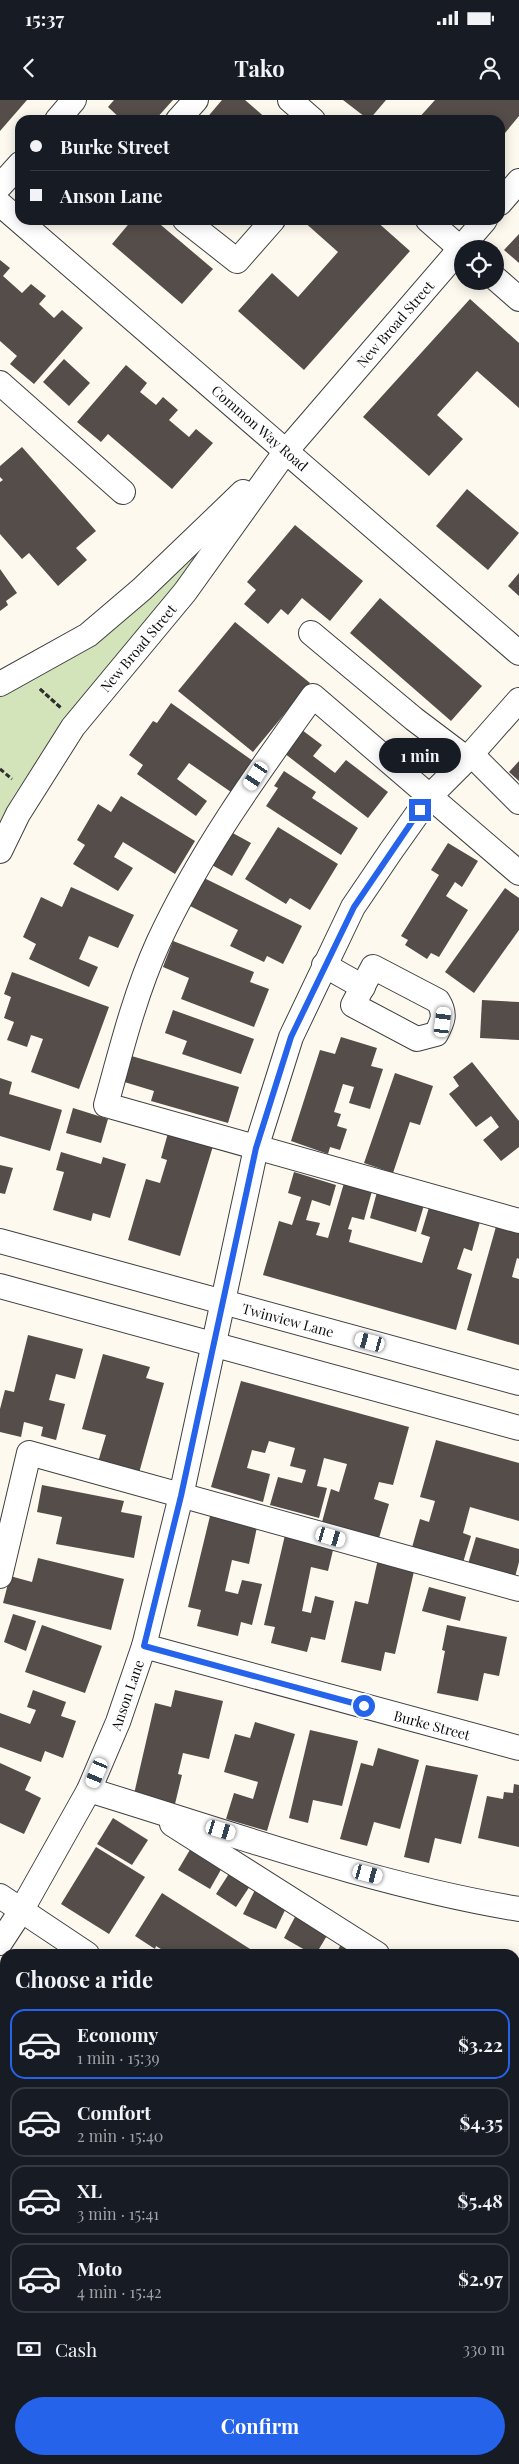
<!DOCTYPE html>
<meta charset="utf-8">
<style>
body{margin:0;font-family:"Playfair Display",serif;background:#20242c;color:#f1f3f6;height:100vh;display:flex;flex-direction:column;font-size:19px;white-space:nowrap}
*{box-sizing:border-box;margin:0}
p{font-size:16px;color:#9ea1a6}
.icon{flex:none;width:28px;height:28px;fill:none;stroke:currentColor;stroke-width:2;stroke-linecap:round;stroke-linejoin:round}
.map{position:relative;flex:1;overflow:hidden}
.drawer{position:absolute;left:0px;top:1849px;width:520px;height:516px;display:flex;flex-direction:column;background:#171b24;border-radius:15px 15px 0 0;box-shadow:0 2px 12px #0003}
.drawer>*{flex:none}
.banner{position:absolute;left:15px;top:15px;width:490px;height:110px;border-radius:15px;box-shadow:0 2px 12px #0003;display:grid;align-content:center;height:110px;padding:0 15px;background:#171b24}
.tools{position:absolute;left:454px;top:140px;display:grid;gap:10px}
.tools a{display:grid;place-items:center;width:50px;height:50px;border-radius:50%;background:#171b24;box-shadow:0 2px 12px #0003;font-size:25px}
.end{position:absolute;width:22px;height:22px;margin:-11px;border:6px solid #2563eb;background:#fff;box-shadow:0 0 0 2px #fff}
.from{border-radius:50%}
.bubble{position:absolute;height:35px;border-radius:18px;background:#171b24;box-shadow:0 2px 12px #0003;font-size:16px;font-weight:700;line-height:35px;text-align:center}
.car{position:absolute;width:15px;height:30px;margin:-15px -8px;border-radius:6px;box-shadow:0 0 4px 1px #0007;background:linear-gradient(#fff 24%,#345 0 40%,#fff 0 76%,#345 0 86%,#fff 0)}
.banner b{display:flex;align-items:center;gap:18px;height:48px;font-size:19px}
.banner b+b{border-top:1px solid #363941}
.banner i{width:12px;height:12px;background:#f1f3f6}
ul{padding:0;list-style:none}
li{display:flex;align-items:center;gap:15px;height:70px;margin:0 10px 8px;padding:0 5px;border:2px solid #363941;border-radius:15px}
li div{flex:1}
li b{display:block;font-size:19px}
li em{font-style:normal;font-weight:700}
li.current{border-color:#2563eb}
li>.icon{width:45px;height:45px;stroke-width:1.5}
h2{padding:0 15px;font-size:22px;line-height:60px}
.pay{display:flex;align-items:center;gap:12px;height:55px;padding:0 15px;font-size:19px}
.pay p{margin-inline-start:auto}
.button{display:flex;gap:10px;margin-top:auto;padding:10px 15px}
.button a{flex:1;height:58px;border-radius:30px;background:#2563eb;color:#fff;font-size:20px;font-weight:700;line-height:58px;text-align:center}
.status{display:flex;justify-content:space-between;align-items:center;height:35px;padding:0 25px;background:#171b24;direction:ltr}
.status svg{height:14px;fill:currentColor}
header{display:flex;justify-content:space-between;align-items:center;height:65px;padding:0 15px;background:#171b24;font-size:22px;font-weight:700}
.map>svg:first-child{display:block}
.green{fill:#d3e4bb}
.water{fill:#b7def0;stroke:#4697c0}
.building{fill:#544d4a}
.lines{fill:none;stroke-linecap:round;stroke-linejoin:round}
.minor-casing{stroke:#404040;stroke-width:26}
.path{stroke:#2f2f2f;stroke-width:3;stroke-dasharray:5 2.5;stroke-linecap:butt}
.minor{stroke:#fff;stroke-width:24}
.route{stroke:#2563eb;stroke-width:6}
.labels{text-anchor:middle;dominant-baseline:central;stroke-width:5;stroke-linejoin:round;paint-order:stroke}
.street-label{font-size:14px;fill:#0d0d0d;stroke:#fff}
</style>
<div class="status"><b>15:37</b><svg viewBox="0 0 49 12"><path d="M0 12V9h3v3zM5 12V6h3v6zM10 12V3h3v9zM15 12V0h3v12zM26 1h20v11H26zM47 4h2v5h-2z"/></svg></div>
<header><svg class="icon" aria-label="back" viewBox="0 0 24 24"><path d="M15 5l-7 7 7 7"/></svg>Tako<svg class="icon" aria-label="person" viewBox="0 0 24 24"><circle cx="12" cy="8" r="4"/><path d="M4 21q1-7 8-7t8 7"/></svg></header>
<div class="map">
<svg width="519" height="2364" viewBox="0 0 519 2364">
<rect width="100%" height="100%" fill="#fdf9ee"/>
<!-- green -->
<path class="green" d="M251 395 66 617 13 697 0 724V596L100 538Z"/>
<!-- water -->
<path class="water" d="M519 2299V2364H466L469 2360H515V2304Z"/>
<!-- building -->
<g class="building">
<path d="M0 0H27L0 31Z"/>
<path d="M114 0H173L155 20H122L108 7Z"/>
<path d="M222 0H245L268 20H205Z"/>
<path d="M343 0H386L369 20Z"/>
<path d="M435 0H519V16L500 39V20H417Z"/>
<path d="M132 120H155L213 169 182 204 112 144Z"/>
<path d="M302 120H375L410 151 304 270 238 211 272 173 298 197 338 152Z"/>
<path d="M519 134V163L504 150Z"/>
<path d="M0 160 10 168 3 176 22 193 31 184 46 196 39 204 54 218 62 210 83 228 34 284 10 264 17 256 0 241Z"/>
<path d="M470 199 519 243V308L477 271 437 315 463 339 429 376 363 317Z"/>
<path d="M64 259 90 283 69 306 43 282Z"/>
<path d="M126 265 147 283 140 292 156 305 163 297 178 310 169 320 189 337 196 329 213 343 172 389 108 334 101 342 77 322Z"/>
<path d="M22 347 96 431 76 448 87 460 58 486 29 453 22 459 0 434V382L3 380 0 377V366Z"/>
<path d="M467 389 519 433 488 470 436 426Z"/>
<path d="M295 425 363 481 330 521 302 498 288 515 281 509 268 524 244 504 256 490 247 482Z"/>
<path d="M0 469 17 493 6 501 8 505 0 511Z"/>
<path d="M519 473V496L508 486Z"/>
<path d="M380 498 482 586 451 621 350 533Z"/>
<path d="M235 522 310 583 253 652 178 591Z"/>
<path d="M171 603 253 661 231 692 189 663 177 679 207 701 196 716 137 674 143 665 129 655 153 621 157 623Z"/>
<path d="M302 630 322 645 313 656 335 673 346 660 388 692 368 718 284 653Z"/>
<path d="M519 661V681L509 672Z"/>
<path d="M284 671 316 692 312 698 358 728 341 755 266 706 278 688 274 686Z"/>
<path d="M121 696 195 741 175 774 123 742 114 757 133 768 118 791 73 764 85 745 77 740 98 704 111 712Z"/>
<path d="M278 727 338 764 310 810 290 798 286 804 245 779Z"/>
<path d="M229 731 251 743 232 776 210 764Z"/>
<path d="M448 743 478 761 462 787 455 782 446 796 468 810 439 857 431 853 427 859 405 845 408 840 401 836 439 775 431 770Z"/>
<path d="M204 778 302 826 283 864 267 856 264 862 230 846 238 830 190 806Z"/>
<path d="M71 787 134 815 118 848 89 836 79 859 98 867 89 887 29 859 36 844 23 837 41 797 62 807Z"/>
<path d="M505 788 519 798V830L474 893 445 872Z"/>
<path d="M173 841 254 872 250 882 269 889 254 927 181 899 189 878 163 867Z"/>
<path d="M12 872 109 907 79 989 31 972 43 939 31 935 27 947 7 940 14 922 4 918 11 897 4 894Z"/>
<path d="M482 900 519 902V940L480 938Z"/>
<path d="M173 910 254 939 241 974 182 954 187 941 165 933Z"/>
<path d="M341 937 377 948 371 966 383 969 370 1009 349 1003 354 987 343 984 334 1012 341 1014 337 1026 347 1029 340 1050 330 1047 328 1054 291 1041 320 950 335 954Z"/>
<path d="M128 955 239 987 228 1023 151 1001 154 991 121 981Z"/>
<path d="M472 962 519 1021V1047L501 1061 483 1040 499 1027 491 1016 476 1027 449 994 459 986 453 977Z"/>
<path d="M395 973 433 986 420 1025 410 1022 393 1073 364 1063Z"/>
<path d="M0 978 12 982 9 994 62 1010 50 1051 0 1036Z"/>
<path d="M73 1008 108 1019 101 1043 66 1033Z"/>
<path d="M168 1033 213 1046 180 1156 128 1140 146 1079 160 1083 167 1060 161 1058Z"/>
<path d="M61 1052 101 1064 103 1057 126 1064 110 1118 93 1113 91 1121 53 1110 64 1072 56 1070Z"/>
<path d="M0 1065 13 1068 5 1094 0 1093Z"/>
<path d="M294 1072 336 1085 330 1106 312 1100 306 1120 320 1123 316 1135 328 1138 344 1083 372 1091 364 1120 352 1117 348 1129 352 1130 349 1142 422 1163 430 1137 421 1134 430 1104 481 1118 472 1151 464 1148 457 1169 472 1174 456 1230 263 1175 279 1121 292 1125 301 1097 288 1093Z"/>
<path d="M377 1092 424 1105 416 1132 370 1118Z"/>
<path d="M497 1123 519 1130V1159L517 1158 512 1177 519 1179V1245L467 1230Z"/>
<path d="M28 1235 83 1249 75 1279 56 1274 49 1300 65 1304 56 1340 41 1336 43 1327 24 1322 21 1337 0 1332V1309L5 1290 14 1292Z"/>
<path d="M103 1254 150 1267 146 1278 164 1283 139 1373 98 1362 106 1335 82 1329Z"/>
<path d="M241 1281 409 1327 393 1385 379 1382 374 1399 389 1404 379 1438 322 1422 331 1389 339 1392 347 1364 324 1358 317 1386 327 1388 319 1418 270 1405 278 1377 302 1383 306 1370 290 1366 295 1348 269 1341 265 1353 252 1350 247 1368 270 1374 263 1402 211 1387Z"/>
<path d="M436 1340 519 1363V1421L470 1407 463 1433 471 1436 462 1466 411 1451 420 1419 429 1422 435 1401 420 1397Z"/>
<path d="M42 1385 124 1401 121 1412 142 1416 134 1458 56 1444 62 1417 37 1412Z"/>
<path d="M210 1416 257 1427 249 1464 232 1460 225 1491 238 1494 242 1480 262 1484 252 1525 241 1522 238 1536 197 1526 201 1510 188 1507Z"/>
<path d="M285 1435 334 1446 328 1471 311 1467 302 1511 311 1513 315 1496 334 1501 325 1540 311 1537 307 1552 271 1543 275 1527 264 1525Z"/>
<path d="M476 1437 519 1449V1462L515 1477 468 1464Z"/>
<path d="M38 1458 124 1479 111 1530 3 1503 10 1476 32 1482Z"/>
<path d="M378 1459 415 1467 395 1554 385 1552 381 1571 341 1562 355 1501 368 1504Z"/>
<path d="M429 1487 466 1497 460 1521 422 1511Z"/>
<path d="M13 1514 36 1521 26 1551 4 1542Z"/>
<path d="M42 1525 102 1546 85 1593 25 1572Z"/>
<path d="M447 1525 507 1537 499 1576 484 1573 478 1601 437 1593 445 1551 442 1550Z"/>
<path d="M33 1590 66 1602 61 1616 76 1621 63 1658 45 1651 41 1662 0 1647V1613L30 1624 36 1610 27 1607Z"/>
<path d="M175 1590 223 1601 209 1659 183 1653 178 1674 182 1675 175 1704 134 1694 155 1603 171 1607Z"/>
<path d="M255 1622 295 1634 267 1731 226 1719 234 1693 253 1699 258 1682 224 1672 235 1634 250 1638Z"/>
<path d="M310 1630 358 1641 342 1706 313 1700 308 1723 289 1718Z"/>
<path d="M378 1648 419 1660 400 1729 374 1722 367 1746 340 1739 361 1663 373 1666Z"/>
<path d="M0 1663 31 1677 25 1690 41 1698 24 1734 0 1723Z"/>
<path d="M426 1665 478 1675 461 1744 435 1738 429 1763 404 1757Z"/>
<path d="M514 1684 519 1685V1747L478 1738 487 1696 503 1699 504 1692 513 1693Z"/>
<path d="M113 1718 148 1740 132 1765 97 1744Z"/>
<path d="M96 1747 145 1777 109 1834 61 1804Z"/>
<path d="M191 1748 223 1766 210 1789 178 1770Z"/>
<path d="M230 1772 250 1786 236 1807 216 1794Z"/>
<path d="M255 1790 287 1806 276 1829 243 1814Z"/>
<path d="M162 1793 258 1854H169L156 1846 155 1849 135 1836Z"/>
<path d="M296 1815 328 1834 316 1854H312L284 1838Z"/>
<path d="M341 1844 358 1854H336Z"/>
<path d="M0 1923 5 1927V2005L0 2001Z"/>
<path d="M519 1957V1996L515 2001V1961Z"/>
<path d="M519 2035V2090L515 2086V2040Z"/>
<path d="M1 2130 5 2133V2163L0 2158Z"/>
<path d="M5 2167V2185L0 2180V2172Z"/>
<path d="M0 2193 5 2198V2252L2 2255 0 2253Z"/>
<path d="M164 2360H208L205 2364H161Z"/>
</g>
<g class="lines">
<defs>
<g id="minor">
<path d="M290 0 313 20"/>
<path d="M57 20 74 0"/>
<path d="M178 20 196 0"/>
<path d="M0 86 20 64"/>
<path d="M500 103 519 81"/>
<path d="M0 104 519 553"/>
<path d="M185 120 237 161 273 120"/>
<path d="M428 120 462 150"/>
<path d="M495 178 519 199"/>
<path d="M0 283 123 392"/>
<path d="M311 533 414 619 467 659"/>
<path d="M0 584 88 535 142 489 243 392"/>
<path d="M471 654 519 702"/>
<path d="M0 751 18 714 73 627 185 492 286 351 485 120"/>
<path d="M519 773 313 596C256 675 199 754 158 843 135 894 121 950 106 1005L519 1121"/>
<path d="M324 865 363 887"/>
<path d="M373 867 438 901C446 914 443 921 436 934L417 939 353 905Z"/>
<path d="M0 1141 519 1283"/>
<path d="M0 1186 519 1328"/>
<path d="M0 1476 29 1353 519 1489"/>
<path d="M144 1546 519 1648"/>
<path d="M89 1690C230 1733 374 1785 519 1809"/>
<path d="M172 1724 377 1854"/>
<path d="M0 1796 87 1854"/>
<path d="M0 1843 21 1811 89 1690 118 1622 144 1546 181 1396 256 1048 291 937 353 807 391 751 430 696 467 659 519 600"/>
<path d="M515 1952 519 1947"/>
<path d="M0 2088 5 2083"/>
<path d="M515 2128 519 2130"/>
<path d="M515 2175 519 2170"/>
<path d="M0 2301 5 2297"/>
<path d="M0 2359 8 2364"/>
<path d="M385 2364 388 2360"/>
</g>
</defs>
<!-- minor casing -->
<use href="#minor" class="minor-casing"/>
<!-- path -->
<g class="path">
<path d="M40 589 61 608"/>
<path d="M40 589 61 608"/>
<path d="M0 669 12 679"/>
</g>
<!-- minor -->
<use href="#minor" class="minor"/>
</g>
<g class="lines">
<!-- route -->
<path class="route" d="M364 1606 144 1546 181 1396 256 1048 291 937 354 807 420 710"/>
</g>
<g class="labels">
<!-- street labels -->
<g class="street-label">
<text transform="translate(395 224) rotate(-49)">New Broad Street</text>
<text transform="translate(260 328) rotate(41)">Common Way Road</text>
<text transform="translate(138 548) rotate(-50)">New Broad Street</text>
<text transform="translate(288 1220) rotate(15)">Twinview Lane</text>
<text transform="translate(127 1595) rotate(-71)">Anson Lane</text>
<text transform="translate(432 1625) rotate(15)">Burke Street</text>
</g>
</g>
</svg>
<div class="tools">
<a><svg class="icon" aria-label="locate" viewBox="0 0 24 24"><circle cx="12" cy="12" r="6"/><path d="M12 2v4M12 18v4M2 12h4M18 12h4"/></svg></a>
</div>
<i class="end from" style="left:364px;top:1606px"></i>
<i class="end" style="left:420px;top:710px"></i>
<div class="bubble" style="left:379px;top:638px;width:82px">1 min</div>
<i class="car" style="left:256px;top:676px;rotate:213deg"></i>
<i class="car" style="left:443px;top:922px;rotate:7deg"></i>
<i class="car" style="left:370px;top:1242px;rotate:285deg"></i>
<i class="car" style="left:331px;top:1437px;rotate:106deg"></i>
<i class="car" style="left:97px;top:1673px;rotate:203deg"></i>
<i class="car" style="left:221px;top:1730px;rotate:107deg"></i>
<i class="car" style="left:368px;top:1774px;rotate:105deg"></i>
<div class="banner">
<b><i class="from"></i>Burke Street</b>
<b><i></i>Anson Lane</b>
</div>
<section class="drawer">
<h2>Choose a ride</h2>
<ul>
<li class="current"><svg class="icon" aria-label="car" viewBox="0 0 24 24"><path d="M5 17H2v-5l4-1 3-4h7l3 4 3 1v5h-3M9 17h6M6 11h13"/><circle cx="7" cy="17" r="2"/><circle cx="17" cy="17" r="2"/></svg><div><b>Economy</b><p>1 min · 15:39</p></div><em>$3.22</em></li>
<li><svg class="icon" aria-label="car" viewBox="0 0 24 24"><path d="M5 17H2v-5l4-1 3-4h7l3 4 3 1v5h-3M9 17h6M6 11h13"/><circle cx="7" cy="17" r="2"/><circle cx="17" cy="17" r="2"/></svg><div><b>Comfort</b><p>2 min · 15:40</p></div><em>$4.35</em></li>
<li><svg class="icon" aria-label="car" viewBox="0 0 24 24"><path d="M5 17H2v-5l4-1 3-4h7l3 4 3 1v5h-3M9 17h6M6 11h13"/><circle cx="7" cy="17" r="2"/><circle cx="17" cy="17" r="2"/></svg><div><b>XL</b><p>3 min · 15:41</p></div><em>$5.48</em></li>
<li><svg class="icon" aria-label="car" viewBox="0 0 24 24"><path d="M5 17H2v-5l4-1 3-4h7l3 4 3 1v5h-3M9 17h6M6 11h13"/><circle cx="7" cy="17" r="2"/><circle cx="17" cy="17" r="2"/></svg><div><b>Moto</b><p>4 min · 15:42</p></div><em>$2.97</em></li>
</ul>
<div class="pay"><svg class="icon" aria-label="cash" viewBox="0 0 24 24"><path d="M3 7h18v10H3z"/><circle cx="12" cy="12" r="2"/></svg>Cash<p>330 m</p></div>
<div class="button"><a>Confirm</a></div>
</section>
</div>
